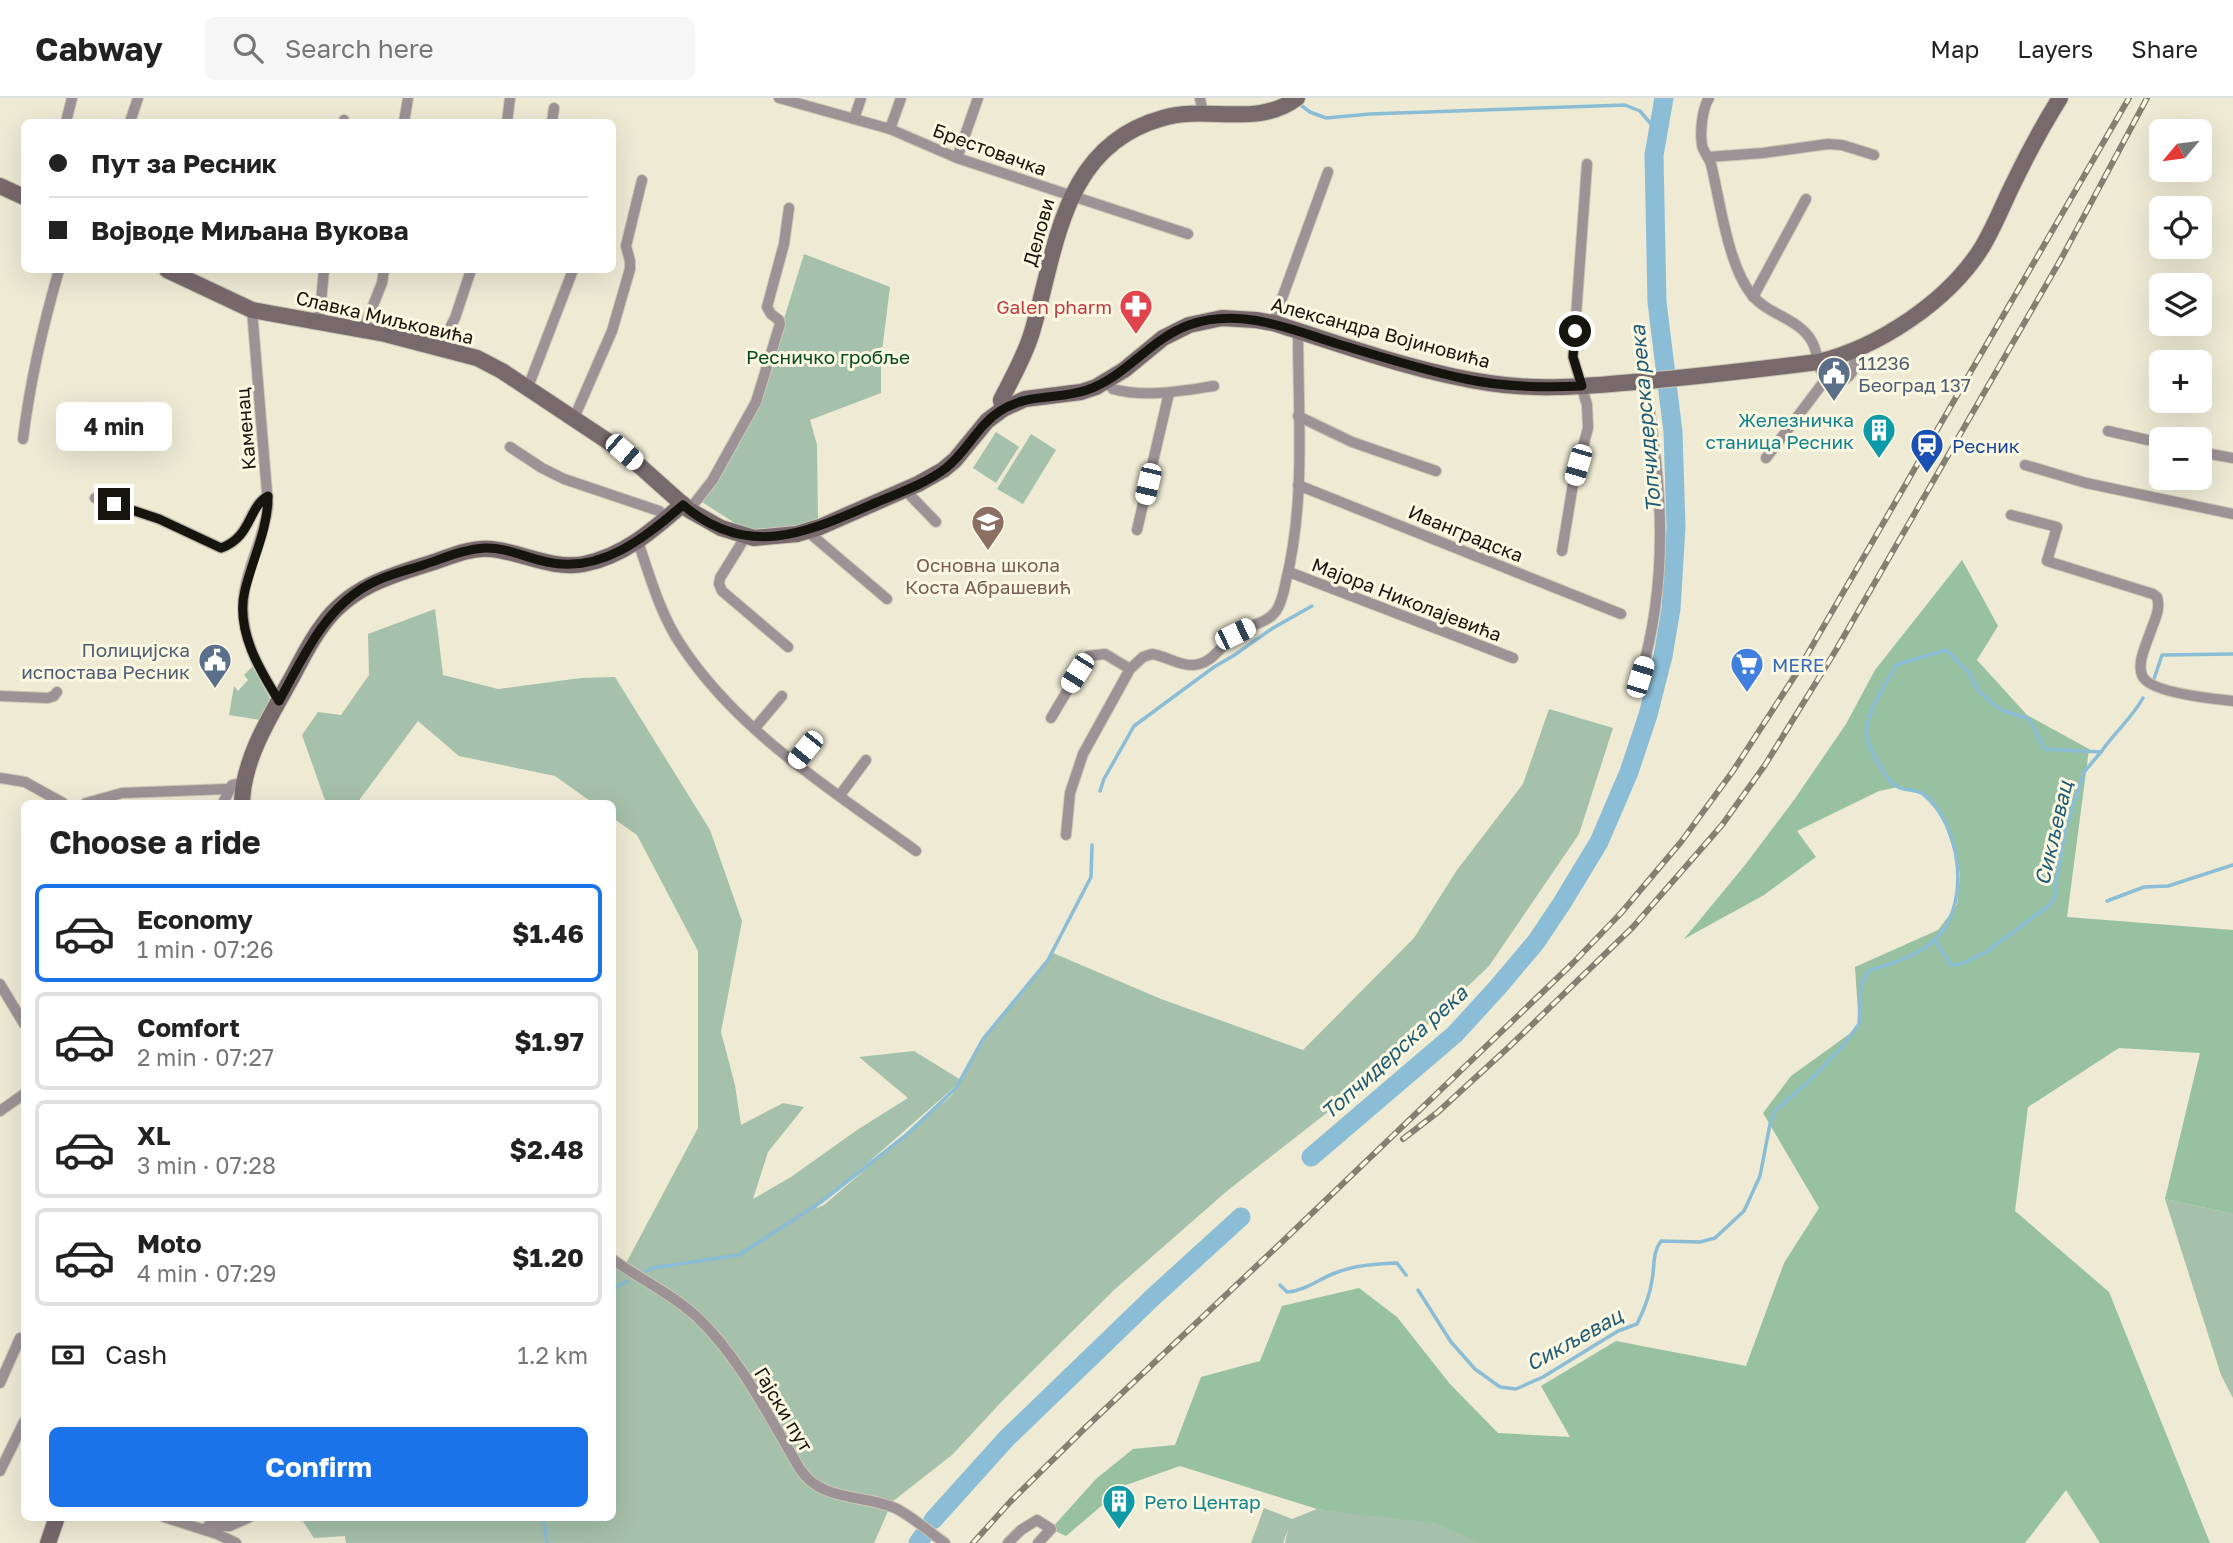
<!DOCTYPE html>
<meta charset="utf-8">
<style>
body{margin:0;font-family:"Golos Text",sans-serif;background:#f6f6f6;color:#222;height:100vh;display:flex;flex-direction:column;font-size:26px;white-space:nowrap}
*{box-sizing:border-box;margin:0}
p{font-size:23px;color:#767676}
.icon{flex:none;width:38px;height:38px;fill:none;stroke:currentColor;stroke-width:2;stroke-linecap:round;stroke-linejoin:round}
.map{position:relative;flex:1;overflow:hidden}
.side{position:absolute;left:21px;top:702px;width:595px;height:721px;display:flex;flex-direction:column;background:#fff;border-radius:10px;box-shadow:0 7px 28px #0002}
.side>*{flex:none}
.banner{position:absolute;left:21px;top:21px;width:595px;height:154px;border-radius:10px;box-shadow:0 7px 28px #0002;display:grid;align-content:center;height:154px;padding:0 28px;background:#fff}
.needle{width:46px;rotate:241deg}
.fabs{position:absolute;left:2149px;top:21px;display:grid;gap:14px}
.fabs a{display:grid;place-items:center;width:63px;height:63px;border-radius:10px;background:#fff;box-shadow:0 7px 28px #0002;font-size:35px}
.end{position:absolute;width:32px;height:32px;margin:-16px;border:9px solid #16150d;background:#fff;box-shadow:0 0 0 4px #fff}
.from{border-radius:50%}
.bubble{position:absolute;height:49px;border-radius:10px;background:#fff;box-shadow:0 7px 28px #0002;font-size:23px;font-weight:700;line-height:49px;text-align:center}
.car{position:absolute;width:21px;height:42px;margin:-21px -10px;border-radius:9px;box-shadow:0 0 5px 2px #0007;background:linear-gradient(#fff 24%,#345 0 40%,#fff 0 76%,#345 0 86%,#fff 0)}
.banner b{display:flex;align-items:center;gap:24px;height:66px;font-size:26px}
.banner b+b{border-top:2px solid #e0e0e0}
.banner i{width:18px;height:18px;background:#222}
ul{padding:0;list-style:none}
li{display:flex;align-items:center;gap:21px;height:98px;margin:0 14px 10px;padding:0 14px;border:4px solid #e0e0e0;border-radius:10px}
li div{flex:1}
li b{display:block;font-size:26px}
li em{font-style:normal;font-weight:700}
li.selected{border-color:#1a73e8}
li>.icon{width:63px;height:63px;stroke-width:1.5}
h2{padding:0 28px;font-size:32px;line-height:84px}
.pay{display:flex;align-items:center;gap:18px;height:77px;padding:0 28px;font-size:26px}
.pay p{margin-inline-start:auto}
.primary-button{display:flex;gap:14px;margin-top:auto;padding:14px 28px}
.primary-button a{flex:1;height:80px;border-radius:10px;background:#1a73e8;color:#fff;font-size:28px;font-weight:700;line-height:80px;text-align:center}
header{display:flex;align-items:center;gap:42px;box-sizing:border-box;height:98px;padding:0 35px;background:#fff;border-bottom:2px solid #e0e0e0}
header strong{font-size:33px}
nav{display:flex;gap:38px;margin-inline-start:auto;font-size:24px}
.search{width:490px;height:63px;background:#f6f6f6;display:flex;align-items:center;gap:18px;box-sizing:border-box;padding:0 24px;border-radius:10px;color:#767676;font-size:26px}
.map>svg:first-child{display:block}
.green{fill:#a5c0ab;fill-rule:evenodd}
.forest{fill:#97c1a1}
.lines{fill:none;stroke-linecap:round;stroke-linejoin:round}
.stream{stroke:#8bbdd6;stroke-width:3.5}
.river{stroke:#8bbdd6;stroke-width:19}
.street-casing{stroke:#cbc8b4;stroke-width:12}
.secondary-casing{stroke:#cbc8b4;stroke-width:18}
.street{stroke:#9d9295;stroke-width:10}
.secondary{stroke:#78696d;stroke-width:16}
.rail-casing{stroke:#838071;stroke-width:6}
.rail{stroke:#fbf7e1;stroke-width:3.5;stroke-dasharray:10;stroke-linecap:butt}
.route{stroke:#16150d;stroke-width:9}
.labels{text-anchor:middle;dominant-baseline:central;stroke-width:6;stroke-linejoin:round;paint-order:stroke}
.street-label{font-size:19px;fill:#16150d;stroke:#fbf7e1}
.health-label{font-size:19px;fill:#be3a42;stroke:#fbf7e1;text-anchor:end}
.park-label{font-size:19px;fill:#044b23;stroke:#fbf7e1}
.service-label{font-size:19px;fill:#4e5e75;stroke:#fbf7e1;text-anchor:start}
.culture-label{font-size:19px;fill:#0d838f;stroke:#fbf7e1;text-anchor:end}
.transit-label{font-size:19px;fill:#164399;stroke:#fbf7e1;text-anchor:start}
.education-label{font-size:19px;fill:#785e54;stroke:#fbf7e1}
.shop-label{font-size:19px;fill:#366cbe;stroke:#fbf7e1;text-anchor:start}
.water-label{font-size:21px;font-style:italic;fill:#1f5c76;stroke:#fbf7e1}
</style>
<header>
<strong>Cabway</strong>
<div class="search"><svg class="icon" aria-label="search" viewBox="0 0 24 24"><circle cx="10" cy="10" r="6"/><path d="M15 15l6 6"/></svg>Search here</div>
<nav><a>Map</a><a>Layers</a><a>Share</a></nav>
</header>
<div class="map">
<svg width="2233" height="1445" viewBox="0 0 2233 1445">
<rect width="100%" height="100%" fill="#eeead4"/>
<!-- green -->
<g class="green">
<path d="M804 156 890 189 881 261V295L810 322 817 347 818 422 800 428 747 433 702 404 759 302Z"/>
<path d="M996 334 1019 349 996 385 973 370Z"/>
<path d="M1031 336 1056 352 1023 406 997 391Z"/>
<path d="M435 511 443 577 498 591 581 580 615 579 710 732 742 823 721 934 735 987 741 1027 783 1005 804 1009 768 1054 753 1101 791 1079 857 1032 908 1000 859 959 914 953 961 982 983 941 1053 855 1161 901 1303 952 1414 840 1457 772 1523 686 1549 611 1613 630 1579 736 1489 868 1374 978 1227 1093 1114 1192 1005 1300 952 1357 892 1404 874 1445H346L345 1438 314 1440 300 1419H612L613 1160 624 1169 698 1030V853L637 737 613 720 612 705H593L555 678 459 658 418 623 360 701V705H326L302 637 318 614 341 617 369 577 368 536ZM959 985 952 997 824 1107 815 1111Z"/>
<path d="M253 568 271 603 261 622 229 617 234 588 238 593 248 582 244 577Z"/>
<path d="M2165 1101 2233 1116V1300L2221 1277Z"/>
<path d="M1264 1410 1292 1421 1317 1411 1419 1419 1485 1445H1285L1288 1432 1283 1445H1251Z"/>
</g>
<!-- forest -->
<path class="forest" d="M1962 462 1998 528 1977 562 2027 617 2089 651 2067 819 2233 832V1116L2165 1101 2200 955 2119 950 2028 1009 2015 1113 2109 1194 2210 1445H2100L2066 1392 2025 1445H1481L1434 1425 1317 1411 1180 1368 1126 1387 1066 1438 1051 1431 1096 1381 1133 1351 1175 1347 1201 1279 1260 1263 1282 1208 1359 1190 1397 1219 1450 1286 1498 1335 1570 1339 1541 1288 1616 1243 1746 1268 1784 1165 1819 1110 1763 1015 1791 978 1859 929 1855 869 1938 832 1957 807 1960 777 1958 765 1942 718 1922 695 1898 689 1879 693 1797 733 1816 759 1764 797 1684 841 1745 767 1794 702 1846 626 1875 572Z"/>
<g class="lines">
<!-- stream -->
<g class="stream">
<path d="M1298 5 1310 14 1326 20 1370 16 1625 7 1640 13 1658 34"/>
<path d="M2154 581 2162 557 2233 556"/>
<path d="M1100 693 1104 681 1134 628 1214 569 1233 558 1273 530 1312 508"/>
<path d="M2107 803 2144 789 2168 788 2233 767"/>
<path d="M1935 842 1951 867 1961 866 1986 854 2050 807 2056 796V784L2066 729 2084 674 2101 654"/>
<path d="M646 1173 652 1170 739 1157 821 1104 905 1038 956 990 983 941 1048 862 1091 779 1092 747"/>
<path d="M1280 1187 1287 1194C1305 1193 1319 1181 1335 1175 1355 1167 1376 1166 1397 1165L1406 1177"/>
<path d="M612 1191 628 1183"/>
<path d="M1418 1192 1451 1244 1475 1271 1500 1289 1516 1291 1543 1279 1618 1233 1637 1226C1644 1212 1650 1197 1652 1182 1655 1168 1652 1155 1661 1143L1700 1144 1715 1140 1744 1113 1760 1078 1771 1021 1776 1012 1807 985 1841 950 1859 926 1861 886 1869 873C1894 864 1921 858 1939 837 1971 802 1960 725 1923 696 1916 691 1905 693 1898 689 1886 683 1870 653 1867 640 1862 620 1887 584 1896 567L1946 552 1969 575 1978 593 2001 612 2029 621 2045 651 2101 654C2114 635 2132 620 2143 600"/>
<path d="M543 1419 547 1445"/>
</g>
<!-- river -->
<g class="river">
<path d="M1311 1059 1455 936 1498 889 1536 844 1562 805 1599 744 1629 674 1648 617 1663 558 1671 511 1676 429 1673 334 1657 204 1654 57 1664 0"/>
<path d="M933 1422 1006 1341 1152 1200 1241 1119"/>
<path d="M918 1445 923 1438"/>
</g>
<defs>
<g id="street">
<path d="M779 0 890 31 957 60 1188 136"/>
<path d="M1200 0 1203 16"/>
<path d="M1709 0C1702 11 1700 34 1702 47 1703 54 1709 59 1711 66 1720 103 1728 168 1752 197 1768 217 1798 220 1811 242 1819 254 1816 270 1826 281L1840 284C1854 278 1857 267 1852 253"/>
<path d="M854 21 861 0"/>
<path d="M66 24 72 0"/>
<path d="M130 24 138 0"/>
<path d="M344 24V22"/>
<path d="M404 24 408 0"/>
<path d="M507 24 510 0"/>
<path d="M552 24 554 10"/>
<path d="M890 31 901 0"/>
<path d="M1708 59 1763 55 1828 46 1842 47 1874 57"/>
<path d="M957 60 978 0"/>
<path d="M1753 199 1806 101"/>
<path d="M252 212 268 407C265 438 248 466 244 496 238 536 259 571 279 603"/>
<path d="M319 224 324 172"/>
<path d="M1273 225 1328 74"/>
<path d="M363 232 382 185 384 172"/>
<path d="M440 249 455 220 471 172"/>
<path d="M1107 284 1113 291C1145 300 1181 293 1214 288"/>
<path d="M528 289 573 172"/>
<path d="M1298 318 1352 344 1436 373"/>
<path d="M574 320 612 233 630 171V163L626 148 642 82"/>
<path d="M2108 333 2161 345"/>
<path d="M23 341C30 284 43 227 59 172"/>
<path d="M510 349 542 370 564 381 659 413 667 420"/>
<path d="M2200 354 2233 360"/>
<path d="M1766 360 1826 281"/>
<path d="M2025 367 2086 385 2233 416"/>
<path d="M1298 387 1621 516"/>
<path d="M905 392 936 424"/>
<path d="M95 400 159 421 221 450C252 439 247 409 268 398"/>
<path d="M689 412 712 383 756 304 780 226 779 222 771 216 767 209 784 146 789 110"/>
<path d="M2011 417 2057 429 2047 463 2153 496 2157 499C2161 512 2154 523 2150 535 2146 547 2137 565 2142 577 2148 595 2215 601 2233 603"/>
<path d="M1137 432 1169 295"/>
<path d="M807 433 887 501"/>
<path d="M746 438 720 480 719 486 722 493 788 549"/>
<path d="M638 444C650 478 660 516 681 547 738 634 833 693 916 753"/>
<path d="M1562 453 1573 386 1588 330 1587 307 1573 259 1587 66"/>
<path d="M1289 474 1513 560"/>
<path d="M1640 579C1663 504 1664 424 1654 347 1651 325 1650 305 1643 284"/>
<path d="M0 598 48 600 54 598 57 594"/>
<path d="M1051 620 1088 558 1105 556 1130 571"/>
<path d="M755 630 782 598"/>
<path d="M796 664 814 641"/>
<path d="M0 680 25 684 63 705"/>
<path d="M840 697 866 662"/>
<path d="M86 705 122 695 228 691"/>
<path d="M223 705 232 687 244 684"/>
<path d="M1066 737 1070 695 1083 656 1130 571 1143 559 1152 556C1166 558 1179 568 1193 567 1213 566 1221 547 1235 536 1247 527 1267 526 1276 513 1282 505 1284 492 1286 483 1306 402 1298 315 1298 233"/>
<path d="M0 886 24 926"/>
<path d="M0 1013 24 996"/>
<path d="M612 1161C640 1181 672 1196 697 1219 741 1261 769 1319 800 1371 821 1404 863 1396 895 1410 912 1418 929 1434 945 1445"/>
<path d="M0 1285 20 1240"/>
<path d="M0 1373 24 1324"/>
<path d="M164 1419 217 1436 236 1445"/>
<path d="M208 1428H230L250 1419"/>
<path d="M1008 1445 1021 1432 1037 1422 1051 1431 1038 1445"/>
</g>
<g id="secondary">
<path d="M0 88 24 99"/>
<path d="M167 172 252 212 385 236 477 260 502 273 624 354 689 412 721 430 754 440 797 436 820 429 918 386 943 372 955 362 987 323 1003 311 1025 301 1081 294 1096 289 1124 272 1163 240 1189 227 1222 220 1256 222 1273 225C1344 247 1415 274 1489 285 1533 292 1578 289 1622 285 1688 280 1753 272 1818 264 1879 249 1947 204 1981 151 1994 130 2003 106 2014 84 2028 55 2043 27 2060 0"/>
<path d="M1003 311 1001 302C1012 280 1025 258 1032 234 1057 151 1061 48 1163 20 1207 7 1258 30 1297 0"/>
<path d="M242 705C243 662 269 620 290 583 300 565 309 545 322 528 349 489 391 477 434 464 451 458 472 449 491 451 522 454 552 472 584 466 624 458 653 432 683 406"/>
<path d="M48 1445 57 1419"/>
</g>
</defs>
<!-- street casing -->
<use href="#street" class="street-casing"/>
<!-- secondary casing -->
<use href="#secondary" class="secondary-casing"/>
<!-- street -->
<use href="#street" class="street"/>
<!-- secondary -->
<use href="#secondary" class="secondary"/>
<defs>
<g id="rail">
<path d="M1403 1041 1438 1014 1510 948 1633 829 1722 727 1765 667 1836 552 2061 161 2147 0"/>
<path d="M973 1445 1010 1404 1084 1331 1282 1144 1573 865 1621 815 1681 744 1733 673 1796 576 2129 0"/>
</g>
</defs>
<!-- rail casing -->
<use href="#rail" class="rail-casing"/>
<!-- rail -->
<use href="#rail" class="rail"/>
</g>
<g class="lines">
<!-- route -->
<path class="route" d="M114 406 159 421 221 450C252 439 248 409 268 398 268 431 253 460 245 492 235 531 259 571 279 603 303 560 323 512 368 487 385 477 405 473 423 467 442 461 464 451 485 450 505 449 527 460 547 464 601 476 644 440 683 407 748 462 806 435 875 405 899 395 925 386 946 370 967 353 978 327 1000 313 1027 295 1058 302 1087 292 1127 278 1150 241 1189 227 1240 209 1290 231 1338 246 1379 258 1419 271 1461 280 1501 289 1541 290 1582 288L1573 259 1575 233"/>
</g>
<!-- icons -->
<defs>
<symbol id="pharmacy-pin" viewBox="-11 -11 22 30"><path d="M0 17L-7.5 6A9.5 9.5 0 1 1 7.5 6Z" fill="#e0444e" stroke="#fbf7e1"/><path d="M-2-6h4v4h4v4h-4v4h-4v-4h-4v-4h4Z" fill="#fff"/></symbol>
<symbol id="civic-pin" viewBox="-11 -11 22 30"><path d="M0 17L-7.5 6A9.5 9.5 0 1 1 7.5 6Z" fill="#5c6f8a" stroke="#fbf7e1"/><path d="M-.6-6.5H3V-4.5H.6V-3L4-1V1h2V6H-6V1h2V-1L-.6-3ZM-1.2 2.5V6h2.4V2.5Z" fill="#fff"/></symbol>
<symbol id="building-pin" viewBox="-11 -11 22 30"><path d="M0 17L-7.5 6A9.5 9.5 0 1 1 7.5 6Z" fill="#0f9aa8" stroke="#fbf7e1"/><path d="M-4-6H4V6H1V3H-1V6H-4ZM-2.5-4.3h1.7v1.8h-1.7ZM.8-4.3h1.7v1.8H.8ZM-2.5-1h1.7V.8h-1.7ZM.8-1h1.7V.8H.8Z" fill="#fff"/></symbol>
<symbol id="station-pin" viewBox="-11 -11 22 30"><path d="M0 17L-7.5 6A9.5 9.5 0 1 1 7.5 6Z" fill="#1a4fb4" stroke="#fbf7e1"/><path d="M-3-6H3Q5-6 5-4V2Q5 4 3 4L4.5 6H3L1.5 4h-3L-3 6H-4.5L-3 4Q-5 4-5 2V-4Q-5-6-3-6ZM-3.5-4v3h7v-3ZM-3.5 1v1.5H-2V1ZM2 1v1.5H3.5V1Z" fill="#fff"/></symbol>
<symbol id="school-pin" viewBox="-11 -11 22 30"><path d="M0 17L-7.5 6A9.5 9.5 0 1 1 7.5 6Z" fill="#8d6e63" stroke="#fbf7e1"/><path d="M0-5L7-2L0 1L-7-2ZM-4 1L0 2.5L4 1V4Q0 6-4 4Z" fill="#fff"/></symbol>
<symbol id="supermarket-pin" viewBox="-11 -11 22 30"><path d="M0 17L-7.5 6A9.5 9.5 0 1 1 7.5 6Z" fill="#3f7fe0" stroke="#fbf7e1"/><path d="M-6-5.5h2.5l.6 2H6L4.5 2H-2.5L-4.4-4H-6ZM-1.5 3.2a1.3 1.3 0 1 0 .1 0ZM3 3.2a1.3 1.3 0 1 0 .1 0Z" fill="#fff"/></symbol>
</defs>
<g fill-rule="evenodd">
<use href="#pharmacy-pin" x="1117" y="189" width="38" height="52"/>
<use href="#civic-pin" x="1815" y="256" width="38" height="52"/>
<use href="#building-pin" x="1860" y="313" width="38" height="52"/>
<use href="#station-pin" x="1908" y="328" width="38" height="52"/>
<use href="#school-pin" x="969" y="405" width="38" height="52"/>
<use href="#civic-pin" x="196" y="543" width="38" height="52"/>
<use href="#supermarket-pin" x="1728" y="547" width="38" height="52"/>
<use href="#building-pin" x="1100" y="1384" width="38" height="52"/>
</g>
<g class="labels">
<!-- street labels -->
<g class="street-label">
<text transform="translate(990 51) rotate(20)">Брестовачка</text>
<text transform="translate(1038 134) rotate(-74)">Делови</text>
<text transform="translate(385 219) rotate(13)">Славка Миљковића</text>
<text transform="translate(1381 234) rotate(15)">Александра Војиновића</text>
<text transform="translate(245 331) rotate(-95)">Каменац</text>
<text transform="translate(1466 435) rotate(22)">Иванградска</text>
<text transform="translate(1407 501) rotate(21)">Мајора Николајевића</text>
<text transform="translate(784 1311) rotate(59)">Гајски пут</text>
</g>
<!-- health labels -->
<g class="health-label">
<text x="1112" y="208">Galen pharm</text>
</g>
<!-- park labels -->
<g class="park-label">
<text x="828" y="258">Ресничко гробље</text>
</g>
<!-- service labels -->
<g class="service-label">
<text x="1858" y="264">11236<tspan x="1858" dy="22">Београд 137</tspan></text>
<text x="190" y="551" text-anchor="end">Полицијска<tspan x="190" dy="22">испостава Ресник</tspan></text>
</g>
<!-- culture labels -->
<g class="culture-label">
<text x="1854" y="321">Железничка<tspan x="1854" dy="22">станица Ресник</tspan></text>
<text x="1144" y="1403" text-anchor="start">Рето Центар</text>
</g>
<!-- transit labels -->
<g class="transit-label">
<text x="1952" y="347">Ресник</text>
</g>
<!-- education labels -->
<g class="education-label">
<text x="988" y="466">Основна школа<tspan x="988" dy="22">Коста Абрашевић</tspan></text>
</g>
<!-- shop labels -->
<g class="shop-label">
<text x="1772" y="566">MERE</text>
</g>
<!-- water labels -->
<g class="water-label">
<text transform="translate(1645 321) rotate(-95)">Топчидерска река</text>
<text transform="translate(2053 735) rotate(-77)">Сикљевац</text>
<text transform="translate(1394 954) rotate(-42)">Топчидерска река</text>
<text transform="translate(1574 1241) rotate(-29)">Сикљевац</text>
</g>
</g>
</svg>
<div class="fabs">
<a><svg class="needle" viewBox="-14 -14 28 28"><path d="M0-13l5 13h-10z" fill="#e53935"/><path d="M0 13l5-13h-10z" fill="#767676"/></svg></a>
<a><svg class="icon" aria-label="locate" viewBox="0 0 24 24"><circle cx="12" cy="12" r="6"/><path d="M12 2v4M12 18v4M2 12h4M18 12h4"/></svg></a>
<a><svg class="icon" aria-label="layers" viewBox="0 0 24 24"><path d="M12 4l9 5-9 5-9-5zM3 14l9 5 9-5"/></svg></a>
<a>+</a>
<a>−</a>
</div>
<i class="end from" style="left:1575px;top:233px"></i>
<i class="end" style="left:114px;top:406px"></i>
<div class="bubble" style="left:56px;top:304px;width:116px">4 min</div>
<i class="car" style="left:624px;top:354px;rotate:131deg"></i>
<i class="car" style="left:1578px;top:367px;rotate:196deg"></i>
<i class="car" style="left:1148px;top:386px;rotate:193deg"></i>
<i class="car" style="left:1235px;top:536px;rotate:64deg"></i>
<i class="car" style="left:1077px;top:575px;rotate:212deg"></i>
<i class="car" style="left:1640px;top:579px;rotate:17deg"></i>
<i class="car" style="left:805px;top:652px;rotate:219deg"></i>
<div class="banner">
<b><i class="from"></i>Пут за Ресник</b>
<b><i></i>Војводе Миљана Вукова</b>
</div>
<section class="side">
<h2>Choose a ride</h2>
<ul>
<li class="selected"><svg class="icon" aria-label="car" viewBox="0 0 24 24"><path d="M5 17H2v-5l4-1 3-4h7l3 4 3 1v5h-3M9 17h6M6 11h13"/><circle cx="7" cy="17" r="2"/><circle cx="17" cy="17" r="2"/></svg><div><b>Economy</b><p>1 min · 07:26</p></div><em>$1.46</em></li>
<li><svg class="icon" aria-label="car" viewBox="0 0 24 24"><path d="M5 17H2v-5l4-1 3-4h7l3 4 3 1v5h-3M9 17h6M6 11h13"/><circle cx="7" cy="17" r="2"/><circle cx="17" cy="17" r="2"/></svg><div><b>Comfort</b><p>2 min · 07:27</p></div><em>$1.97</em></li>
<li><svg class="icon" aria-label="car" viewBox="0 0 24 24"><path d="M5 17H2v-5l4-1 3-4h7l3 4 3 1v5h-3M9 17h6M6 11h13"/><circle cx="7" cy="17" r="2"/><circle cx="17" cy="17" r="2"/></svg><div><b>XL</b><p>3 min · 07:28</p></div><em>$2.48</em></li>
<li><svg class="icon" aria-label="car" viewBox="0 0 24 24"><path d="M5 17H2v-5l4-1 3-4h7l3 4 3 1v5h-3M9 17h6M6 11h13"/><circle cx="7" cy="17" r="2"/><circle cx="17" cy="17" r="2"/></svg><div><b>Moto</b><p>4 min · 07:29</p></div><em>$1.20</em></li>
</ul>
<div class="pay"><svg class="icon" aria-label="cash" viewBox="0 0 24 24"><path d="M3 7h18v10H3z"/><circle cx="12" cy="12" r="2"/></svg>Cash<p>1.2 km</p></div>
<div class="primary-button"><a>Confirm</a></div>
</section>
</div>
